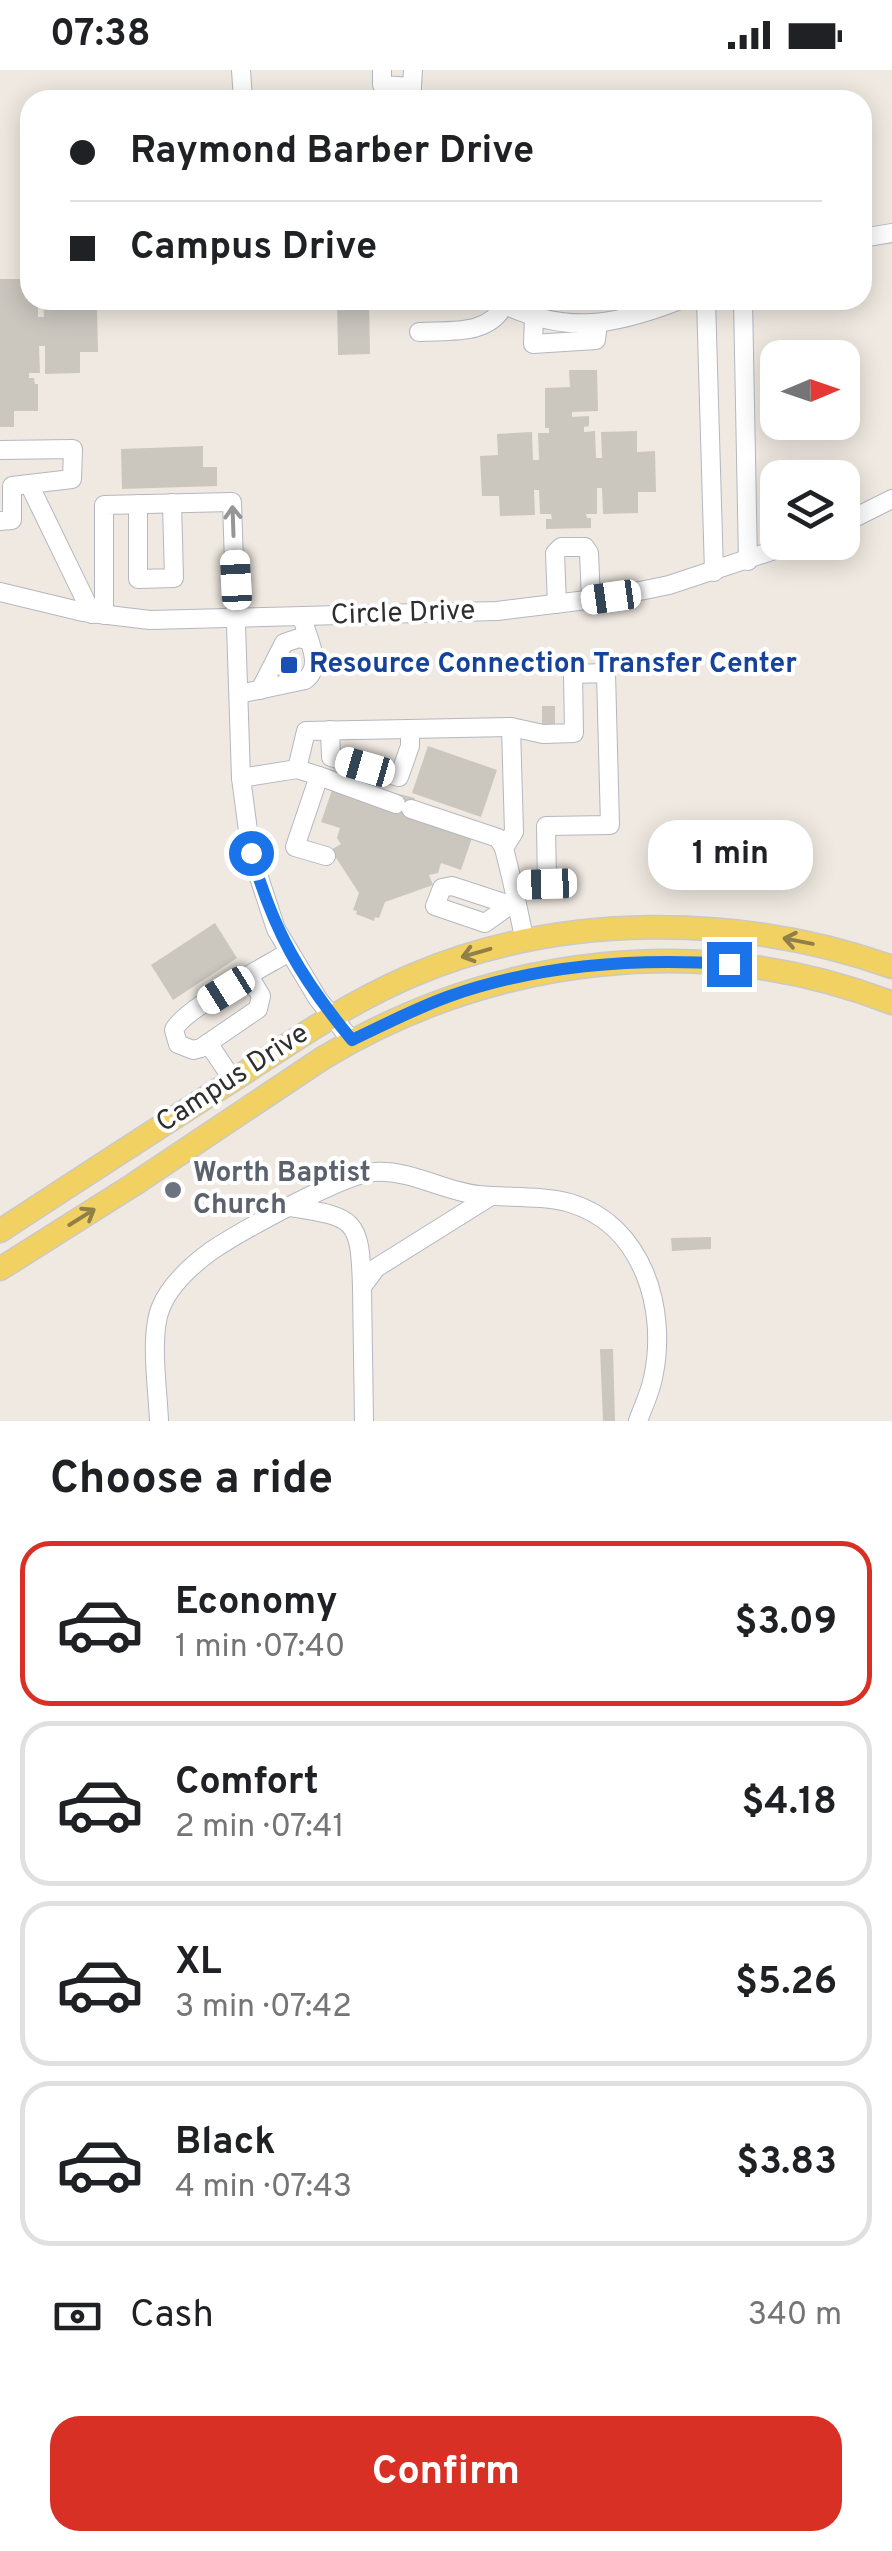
<!DOCTYPE html>
<meta charset="utf-8">
<style>
body{margin:0;font-family:Overpass,sans-serif;background:#f6f6f6;color:#202124;height:100vh;display:flex;flex-direction:column;font-size:38px;white-space:nowrap}
*{box-sizing:border-box;margin:0}
p{font-size:32px;color:#757577}
.icon{flex:none;width:55px;height:55px;fill:none;stroke:currentColor;stroke-width:2;stroke-linecap:round;stroke-linejoin:round}
.map{position:relative;height:1351px;overflow:hidden}
.side{display:flex;flex-direction:column;background:#fff;flex:1}
.side>*{flex:none}
.hud{position:absolute;left:20px;top:20px;width:852px;height:220px;border-radius:30px;box-shadow:0 5px 25px #0003;display:grid;align-content:center;height:220px;padding:0 50px;background:#fff}
.needle{width:65px;rotate:88deg}
.buttons{position:absolute;left:760px;top:270px;display:grid;gap:20px}
.buttons a{display:grid;place-items:center;width:100px;height:100px;border-radius:20px;background:#fff;box-shadow:0 5px 25px #0003;font-size:50px}
.end{position:absolute;width:45px;height:45px;margin:-22px;border:12px solid #1a73e8;background:#fff;box-shadow:0 0 0 5px #fff}
.from{border-radius:50%}
.bubble{position:absolute;height:70px;border-radius:30px;background:#fff;box-shadow:0 5px 25px #0003;font-size:32px;font-weight:700;line-height:70px;text-align:center}
.car{position:absolute;width:30px;height:60px;margin:-30px -15px;border-radius:12px;box-shadow:0 0 8px 2px #0007;background:linear-gradient(#fff 24%,#345 0 40%,#fff 0 76%,#345 0 86%,#fff 0)}
.hud b{display:flex;align-items:center;gap:35px;height:95px;font-size:38px}
.hud b+b{border-top:2px solid #e0e0e0}
.hud i{width:25px;height:25px;background:#202124}
ul{padding:0;list-style:none}
li{display:flex;align-items:center;gap:30px;height:165px;margin:0 20px 15px;padding:0 30px;border:5px solid #e0e0e0;border-radius:30px}
li div{flex:1}
li b{display:block;font-size:38px}
li em{font-style:normal;font-weight:700}
li.on{border-color:#d93025}
li>.icon{width:90px;height:90px;stroke-width:1.5}
h2{padding:0 50px;font-size:45px;line-height:120px}
.pay{display:flex;align-items:center;gap:25px;height:110px;padding:0 50px;font-size:38px}
.pay p{margin-inline-start:auto}
.action{display:flex;gap:20px;margin-top:auto;padding:20px 50px}
.action a{flex:1;height:115px;border-radius:30px;background:#d93025;color:#fff;font-size:40px;font-weight:700;line-height:115px;text-align:center}
.status{display:flex;justify-content:space-between;align-items:center;height:70px;padding:0 50px;background:#fff;direction:ltr}
.status svg{height:28px;fill:currentColor}
.map>svg:first-child{display:block}
.building{fill:#cbc7bf}
.lines{fill:none;stroke-linecap:round;stroke-linejoin:round}
.minor-casing{stroke:#b4b7c1;stroke-width:20}
.major-casing{stroke:#c9c9c9;stroke-width:25}
.minor{stroke:#fff;stroke-width:18}
.major{stroke:#f2d163;stroke-width:22}
.oneway{stroke:#969696}
.oneway2{stroke:#908048}
.route{stroke:#1a73e8;stroke-width:12}
.transit-dot{fill:#1a4fb4;stroke:#fff;stroke-width:4}
.worship-dot{fill:#6b7280;stroke:#fff;stroke-width:4}
.labels{text-anchor:middle;dominant-baseline:central;stroke-width:8;stroke-linejoin:round;paint-order:stroke}
.street-label{font-size:28px;fill:#2e2e2e;stroke:#fff}
.transit-label{font-size:28px;font-weight:bold;fill:#164399;stroke:#fff;text-anchor:start}
.worship-label{font-size:28px;font-weight:bold;fill:#5b616d;stroke:#fff;text-anchor:start}
</style>
<div class="status"><b>07:38</b><svg viewBox="0 0 49 12"><path d="M0 12V9h3v3zM5 12V6h3v6zM10 12V3h3v9zM15 12V0h3v12zM26 1h20v11H26zM47 4h2v5h-2z"/></svg></div>
<div class="map">
<svg width="892" height="1351" viewBox="0 0 892 1351">
<rect width="100%" height="100%" fill="#efe9e1"/>
<!-- building -->
<g class="building">
<path d="M0 209H30V230H38V247H44L43 230H79V240H97L98 282H80V303L45 304V276H39L40 303H29V308H34L35 314H38V341H14V357H0Z"/>
<path d="M337 230H369L370 284 338 285Z"/>
<path d="M569 300H597L598 341 572 342V347L589 346V356L584 357V362L595 361 596 388H602L601 362 637 361V382L655 381 656 422H638V443L603 444 602 418H597V444H586L587 448H591V458L546 459V449H552L551 444H540L539 420H534L535 445 500 446 499 426H482L480 386 498 385 497 364 532 362 533 390H539L538 363H549V358H545V318L570 317Z"/>
<path d="M203 376V397H217V416L122 419 121 379Z"/>
<rect x="542" y="636" width="13" height="19"/>
<path d="M428 676 497 700 481 747 412 723Z"/>
<path d="M332 720 393 741 399 724 415 728 409 746 472 768 461 800 441 793 438 803 429 805 433 815 385 832 379 848 375 847 374 851 356 844 357 841 353 840 359 823 331 780 341 774 337 768 340 758 321 752Z"/>
<path d="M215 853 237 888 173 930 151 895Z"/>
<path d="M711 1167V1179L672 1181 671 1168Z"/>
<path d="M600 1279H613L615 1351H603Z"/>
</g>
<g class="lines">
<defs>
<g id="minor">
<path d="M241 0 243 30"/>
<path d="M382 0V15L412 17"/>
<path d="M411 30 413 0"/>
<path d="M862 168 892 163"/>
<path d="M495 230C562 265 612 257 680 230"/>
<path d="M706 230 714 502"/>
<path d="M743 230 748 491"/>
<path d="M534 247 533 274 596 270 598 253"/>
<path d="M419 262C449 260 489 266 504 235"/>
<path d="M0 380 73 379 72 409 12 416V450L0 451"/>
<path d="M29 414 92 544"/>
<path d="M138 434V509L174 508 172 433"/>
<path d="M842 454 892 429"/>
<path d="M0 522 83 542 150 550 497 541 611 527 669 515 799 472"/>
<path d="M557 534 555 483 561 477H585L589 483 591 530"/>
<path d="M104 545V435L232 432 241 708 251 783 276 859 318 929 352 971"/>
<path d="M260 620 284 573 299 568 307 570"/>
<path d="M239 624 305 610C325 595 306 567 302 546"/>
<path d="M511 657 514 762 504 778 513 815"/>
<path d="M330 660 331 687 399 707 410 676V659"/>
<path d="M297 699 306 661 511 657 543 664 574 663 573 604 606 603 610 755 546 756 547 814 513 815 525 872"/>
<path d="M319 706 396 734"/>
<path d="M241 708 297 699 319 706 295 777 326 786"/>
<path d="M411 739 498 768 504 778"/>
<path d="M510 835 485 853 435 836 442 818 452 816 510 835 516 834"/>
<path d="M249 906 261 926 258 939 201 978 193 980 178 974 174 960C182 940 266 896 289 882"/>
<path d="M208 973 233 1010"/>
<path d="M290 1137C356 1147 360 1149 362 1217"/>
<path d="M159 1351C158 1320 149 1265 161 1237 170 1215 192 1195 211 1181 238 1163 346 1102 375 1102 412 1100 443 1121 479 1125 508 1128 542 1125 570 1133 643 1155 668 1239 653 1308 650 1323 643 1337 638 1351"/>
<path d="M364 1351 362 1217 376 1198 491 1126"/>
</g>
<g id="major">
<path d="M0 1161C78 1110 156 1059 235 1009 293 971 348 933 411 906 560 842 740 843 892 897"/>
<path d="M0 1199 133 1115 323 988C494 885 704 860 892 933"/>
</g>
</defs>
<!-- minor casing -->
<use href="#minor" class="minor-casing"/>
<!-- major casing -->
<use href="#major" class="major-casing"/>
<!-- minor -->
<use href="#minor" class="minor"/>
<!-- major -->
<use href="#major" class="major"/>
</g>
<!-- one-way arrows -->
<defs><path id="oneway-shaft" d="M-6 0H5M1.5-3L5.5 0L1.5 3" fill="none" stroke-width="1.6" stroke-linecap="round" stroke-linejoin="round" transform="scale(2.5)"/></defs>
<use class="oneway" href="#oneway-shaft" transform="translate(233 451) rotate(-92)"/>
<g class="oneway2">
<use href="#oneway-shaft" transform="translate(798 871) rotate(-169)"/>
<use href="#oneway-shaft" transform="translate(476 883) rotate(164)"/>
<use href="#oneway-shaft" transform="translate(82 1147) rotate(-32)"/>
</g>
<g class="lines">
<!-- route -->
<path class="route" d="M251 783C274 862 300 907 352 970 384 955 416 938 450 926 538 895 636 888 729 894"/>
</g>
<!-- markers -->
<rect class="transit-dot" x="279" y="585" width="20" height="20" rx="5"/>
<circle class="worship-dot" cx="173" cy="1120" r="10"/>
<g class="labels">
<!-- street labels -->
<g class="street-label">
<text transform="translate(403 544) rotate(-2)">Circle Drive</text>
<text transform="translate(233 1009) rotate(-33)">Campus Drive</text>
</g>
<!-- transit labels -->
<g class="transit-label">
<text x="309" y="595">Resource Connection Transfer Center</text>
</g>
<!-- worship labels -->
<g class="worship-label">
<text x="193" y="1104">Worth Baptist<tspan x="193" dy="32">Church</tspan></text>
</g>
</g>
</svg>
<div class="buttons">
<a><svg class="needle" viewBox="-14 -14 28 28"><path d="M0-13l5 13h-10z" fill="#e53935"/><path d="M0 13l5-13h-10z" fill="#757577"/></svg></a>
<a><svg class="icon" aria-label="layers" viewBox="0 0 24 24"><path d="M12 4l9 5-9 5-9-5zM3 14l9 5 9-5"/></svg></a>
</div>
<i class="end from" style="left:251px;top:783px"></i>
<i class="end" style="left:729px;top:894px"></i>
<div class="bubble" style="left:648px;top:750px;width:165px">1 min</div>
<i class="car" style="left:236px;top:510px;rotate:357deg"></i>
<i class="car" style="left:611px;top:527px;rotate:262deg"></i>
<i class="car" style="left:365px;top:697px;rotate:286deg"></i>
<i class="car" style="left:547px;top:814px;rotate:268deg"></i>
<i class="car" style="left:226px;top:920px;rotate:238deg"></i>
<div class="hud">
<b><i class="from"></i>Raymond Barber Drive</b>
<b><i></i>Campus Drive</b>
</div>
</div>
<section class="side">
<h2>Choose a ride</h2>
<ul>
<li class="on"><svg class="icon" aria-label="car" viewBox="0 0 24 24"><path d="M5 17H2v-5l4-1 3-4h7l3 4 3 1v5h-3M9 17h6M6 11h13"/><circle cx="7" cy="17" r="2"/><circle cx="17" cy="17" r="2"/></svg><div><b>Economy</b><p>1 min · 07:40</p></div><em>$3.09</em></li>
<li><svg class="icon" aria-label="car" viewBox="0 0 24 24"><path d="M5 17H2v-5l4-1 3-4h7l3 4 3 1v5h-3M9 17h6M6 11h13"/><circle cx="7" cy="17" r="2"/><circle cx="17" cy="17" r="2"/></svg><div><b>Comfort</b><p>2 min · 07:41</p></div><em>$4.18</em></li>
<li><svg class="icon" aria-label="car" viewBox="0 0 24 24"><path d="M5 17H2v-5l4-1 3-4h7l3 4 3 1v5h-3M9 17h6M6 11h13"/><circle cx="7" cy="17" r="2"/><circle cx="17" cy="17" r="2"/></svg><div><b>XL</b><p>3 min · 07:42</p></div><em>$5.26</em></li>
<li><svg class="icon" aria-label="car" viewBox="0 0 24 24"><path d="M5 17H2v-5l4-1 3-4h7l3 4 3 1v5h-3M9 17h6M6 11h13"/><circle cx="7" cy="17" r="2"/><circle cx="17" cy="17" r="2"/></svg><div><b>Black</b><p>4 min · 07:43</p></div><em>$3.83</em></li>
</ul>
<div class="pay"><svg class="icon" aria-label="cash" viewBox="0 0 24 24"><path d="M3 7h18v10H3z"/><circle cx="12" cy="12" r="2"/></svg>Cash<p>340 m</p></div>
<div class="action"><a>Confirm</a></div>
</section>
